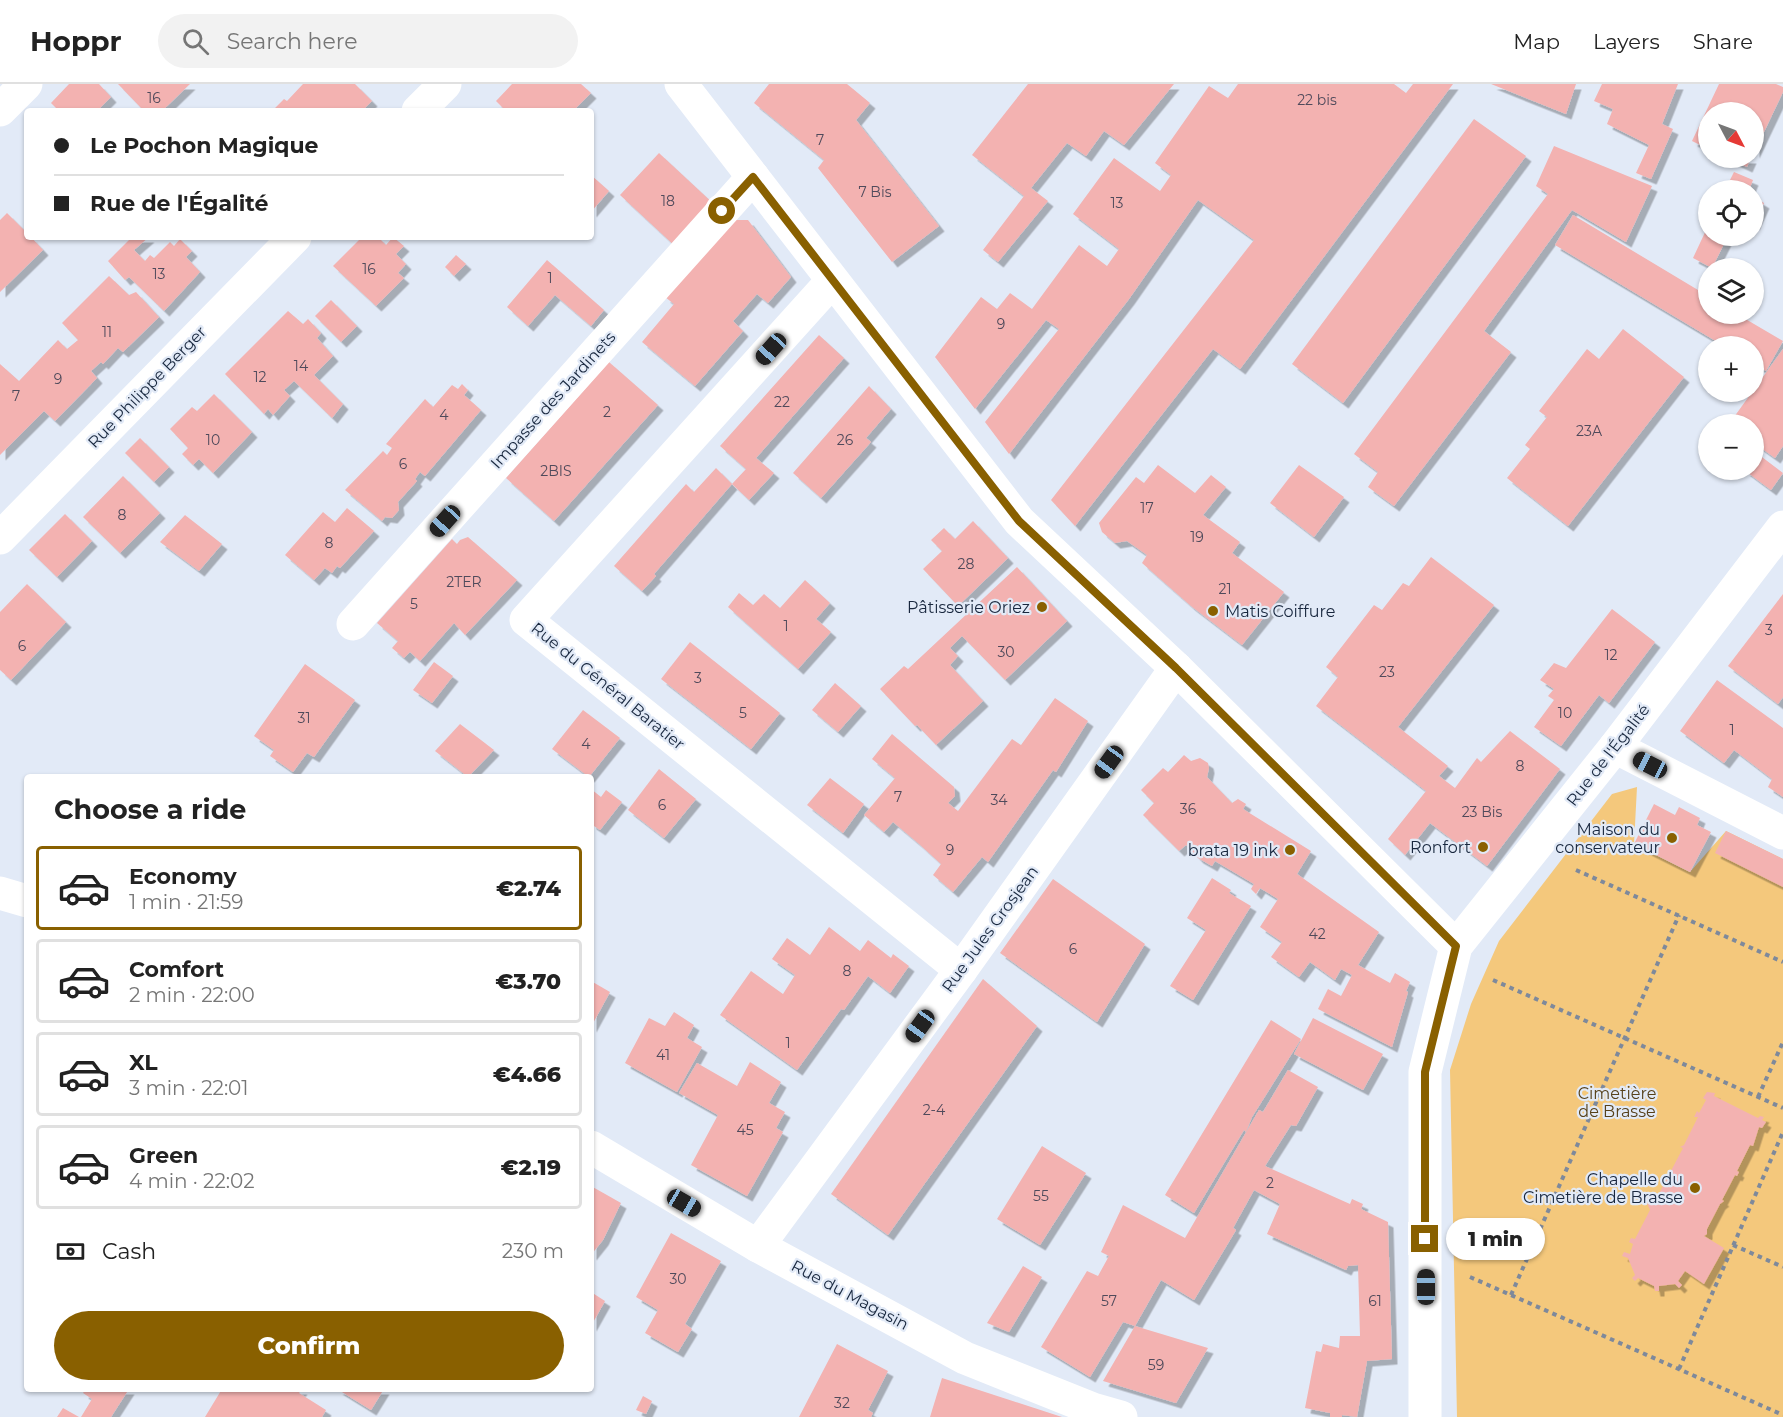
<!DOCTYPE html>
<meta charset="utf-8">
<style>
body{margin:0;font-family:Montserrat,sans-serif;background:#f2f2f2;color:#222;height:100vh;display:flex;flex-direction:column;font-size:22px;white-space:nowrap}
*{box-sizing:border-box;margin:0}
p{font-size:20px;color:#767676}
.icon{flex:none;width:33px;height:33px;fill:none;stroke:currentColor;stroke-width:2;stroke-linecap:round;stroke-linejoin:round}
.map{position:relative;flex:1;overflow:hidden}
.details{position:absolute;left:24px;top:690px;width:570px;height:618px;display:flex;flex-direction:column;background:#fff;border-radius:6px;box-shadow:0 2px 4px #0004}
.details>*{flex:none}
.banner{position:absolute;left:24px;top:24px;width:570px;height:132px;border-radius:6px;box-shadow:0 2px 4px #0004;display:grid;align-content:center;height:132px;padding:0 30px;background:#fff}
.needle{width:39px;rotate:131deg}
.fabs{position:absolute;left:1698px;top:18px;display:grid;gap:12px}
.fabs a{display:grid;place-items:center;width:66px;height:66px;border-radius:50%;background:#fff;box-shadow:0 2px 4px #0004;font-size:30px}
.end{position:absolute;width:27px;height:27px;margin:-14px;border:8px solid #896000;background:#fff;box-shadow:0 0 0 3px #fff}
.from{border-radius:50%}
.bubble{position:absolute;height:42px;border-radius:21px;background:#fff;box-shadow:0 2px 4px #0004;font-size:20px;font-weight:800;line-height:42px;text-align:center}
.car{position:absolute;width:18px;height:36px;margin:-18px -9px;border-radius:8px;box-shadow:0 0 4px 2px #0007;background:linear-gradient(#222 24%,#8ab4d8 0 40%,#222 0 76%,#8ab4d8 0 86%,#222 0)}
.banner b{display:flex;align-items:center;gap:21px;height:57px;font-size:22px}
.banner b+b{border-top:2px solid #e0e0e0}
.banner i{width:15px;height:15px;background:#222}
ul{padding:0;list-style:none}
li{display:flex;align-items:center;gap:18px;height:84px;margin:0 12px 9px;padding:0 18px;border:3px solid #e0e0e0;border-radius:6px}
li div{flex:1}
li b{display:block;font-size:22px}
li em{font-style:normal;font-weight:800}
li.active{border-color:#896000}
li>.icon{width:54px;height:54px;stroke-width:1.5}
h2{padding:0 30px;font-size:27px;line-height:72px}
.pay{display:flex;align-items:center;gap:15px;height:66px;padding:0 30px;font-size:22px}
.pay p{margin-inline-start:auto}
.button{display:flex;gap:12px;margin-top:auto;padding:12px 30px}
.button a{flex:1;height:69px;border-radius:36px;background:#896000;color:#fff;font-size:24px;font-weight:800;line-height:69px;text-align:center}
header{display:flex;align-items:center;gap:36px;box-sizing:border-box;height:84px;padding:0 30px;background:#fff;border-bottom:2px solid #e0e0e0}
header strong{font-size:28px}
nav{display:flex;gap:33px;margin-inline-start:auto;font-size:21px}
.search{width:420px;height:54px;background:#f2f2f2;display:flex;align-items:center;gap:15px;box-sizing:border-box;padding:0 21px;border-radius:33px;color:#767676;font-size:22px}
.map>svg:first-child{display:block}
.green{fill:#f4c87c}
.building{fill:#f3b2b1;filter:url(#shadow)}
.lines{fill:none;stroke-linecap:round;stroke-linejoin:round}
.path{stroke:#7e899b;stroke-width:4;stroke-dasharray:4.5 4.5;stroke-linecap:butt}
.minor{stroke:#fff;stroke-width:33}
.route{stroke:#896000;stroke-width:8}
.poi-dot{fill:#896000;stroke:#e2eaf7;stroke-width:2}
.labels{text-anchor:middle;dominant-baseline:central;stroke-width:4.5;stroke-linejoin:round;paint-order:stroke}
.number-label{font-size:14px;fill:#4f4a5b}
.street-label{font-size:16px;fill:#18273e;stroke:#e2eaf7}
.poi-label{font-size:16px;fill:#18273e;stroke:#e2eaf7;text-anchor:end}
.park-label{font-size:16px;fill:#57411a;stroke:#e2eaf7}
</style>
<header>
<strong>Hoppr</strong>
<div class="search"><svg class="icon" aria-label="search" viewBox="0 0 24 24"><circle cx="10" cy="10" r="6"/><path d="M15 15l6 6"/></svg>Search here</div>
<nav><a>Map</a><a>Layers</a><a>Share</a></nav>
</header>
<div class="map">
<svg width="1783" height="1333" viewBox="0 0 1783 1333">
<defs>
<filter id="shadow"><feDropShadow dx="5.5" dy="5.5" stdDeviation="0" flood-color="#0004"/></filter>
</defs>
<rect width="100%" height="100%" fill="#e2eaf7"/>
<!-- green -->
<path class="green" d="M1637 703 1634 760 1690 788 1726 747 1783 775V1333H1457L1450 986 1471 920 1499 857 1612 710Z"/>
<!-- building -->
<g class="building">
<path d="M69 0H99L111 13 97 27H59L51 19Z"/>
<path d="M118 0H190L162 27H144Z"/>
<path d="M303 0H355L372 17 362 27H272L284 15 287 17Z"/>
<path d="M512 0H581L591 9 573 27H506L496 17Z"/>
<path d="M769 0H847L870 19 856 36 939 142 892 178 818 84 824 76 754 19Z"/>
<path d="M1028 0H1174L1124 61 1104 47 1086 72 1067 59 1031 104 1048 117 998 178 983 166 1024 112 972 71Z"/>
<path d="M1238 0H1394L1406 9 1413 0H1453L1240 285 1213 265 1075 442 1051 416 1254 156 1198 116 1129 215 1009 370 985 338 1059 245 1046 236 975 325 935 273 981 213 997 225 1010 209 1032 225 1079 161 1107 182 1119 165 1073 130 1114 74 1160 107 1171 91 1155 79 1209 2 1228 14Z"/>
<path d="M1491 0H1576L1566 30Z"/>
<path d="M1602 0H1678L1662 40 1673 45 1651 95 1636 89 1649 61 1607 40 1613 25 1594 17Z"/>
<path d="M1719 0H1776L1783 3V8L1754 69V28H1708V65L1692 57Z"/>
<path d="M1474 35 1526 72 1343 319 1292 280Z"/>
<path d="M1554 62 1652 102 1626 158 1572 126 1484 247 1511 268 1394 422 1368 403 1378 388 1354 370 1548 110 1536 102Z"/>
<path d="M659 69 716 122 676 163 620 111Z"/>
<path d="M1727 74H1751L1747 83Z"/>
<path d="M1734 88 1753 96 1749 106H1725Z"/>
<path d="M591 91 609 107 591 128Z"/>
<path d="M1754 113 1764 119 1754 141Z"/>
<path d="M7 129 27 149V153H31L43 166 0 208V136Z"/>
<path d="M1573 131 1708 212V230H1737L1783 257 1766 287 1754 280V262H1724L1555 161Z"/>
<path d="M732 136H748L791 193 768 219 757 210 733 237 743 247 695 302 642 258 674 220 665 213Z"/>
<path d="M1708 142V152H1728L1712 184 1693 174Z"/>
<path d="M132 153H149L134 166 145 177 150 171 154 174 170 158 174 162 180 155 192 167 186 173 200 188 164 227 129 193 125 196 108 177Z"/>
<path d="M362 153H378L386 161 393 153 404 162 396 170 406 180 398 189 404 194 376 222 333 182Z"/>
<path d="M456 171 466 180 454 192 445 183Z"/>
<path d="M547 176 604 226 591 242 555 211 528 242 507 223Z"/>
<path d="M109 192 129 211 136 208 159 233 123 268 118 264 103 280 101 278 91 287 97 294 55 337 44 327 0 371V280L19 297 58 256 67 265 78 256 62 239Z"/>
<path d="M331 216 357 242 341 258 315 232Z"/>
<path d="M288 227 303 240 308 235 321 249 317 254 333 272 314 291 343 320 332 334 294 297 284 306 290 312 273 331 268 325 264 330 225 290Z"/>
<path d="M1623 245 1684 293 1568 442 1507 394 1530 365 1525 361 1547 333 1539 327 1587 265 1599 275Z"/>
<path d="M819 251 844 274 756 374 774 389 749 416 732 400 746 385 720 362Z"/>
<path d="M1783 265V362L1775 374 1754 359V340H1729Z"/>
<path d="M609 278 658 321 554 437 506 394Z"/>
<path d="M462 300 468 306 464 311 481 326 425 392 420 388 415 395 417 397 398 418 399 426 392 434 385 433 382 437 345 406 383 367 387 371 392 364 386 360 425 315 433 323 452 301 458 305Z"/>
<path d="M869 302 891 325 866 354 871 358 821 414 793 389Z"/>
<path d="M214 310 252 348 213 389 199 375 193 381 182 370 188 364 170 345 192 323 197 327Z"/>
<path d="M140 354 169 383 154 398 125 369Z"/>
<path d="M1754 367 1783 389 1771 406 1744 386H1754Z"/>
<path d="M1158 381 1195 409 1211 391 1226 403 1203 431 1240 458 1232 469 1284 508 1242 561 1191 522 1142 479 1147 471 1127 457 1115 459 1102 448 1099 439 1136 393 1144 399Z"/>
<path d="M1299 381 1344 413 1314 453 1270 419Z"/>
<path d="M716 384 732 400 654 490 656 492 642 507 614 482 686 400 694 408Z"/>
<path d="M123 392 160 429 120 469 83 433Z"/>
<path d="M347 424 374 447 340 484 337 482 332 489 325 484 314 496 285 471 323 428 335 438Z"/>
<path d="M65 430 92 457 57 493 29 466Z"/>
<path d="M185 431 222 460 199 487 160 458Z"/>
<path d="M973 437 1008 474 958 522 923 485 942 467 931 456 944 444 955 455Z"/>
<path d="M468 453 517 496 465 551 454 539 420 577 410 568 404 574 392 564 398 557 377 539 452 455 457 460 460 456Z"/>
<path d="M1431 473 1494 521 1398 643 1448 682 1439 692 1455 704 1477 674 1481 678 1510 647 1560 685 1487 782 1430 739 1405 771 1388 755 1426 707 1316 622 1338 593 1326 583 1374 521 1382 526 1403 499 1409 502Z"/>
<path d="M1017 483 1067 537 1005 596 962 552 950 564 958 572 950 581 983 617 936 661 917 641 915 642 880 605 904 582 908 585Z"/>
<path d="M805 496 830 519 816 535 831 548 798 585 728 523 739 509 753 521 764 510 780 524Z"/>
<path d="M27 500 66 538 11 596 0 586V528Z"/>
<path d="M1783 510V613L1778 620 1728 582Z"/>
<path d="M1612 525 1655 558 1609 619 1599 611 1561 662 1534 643 1554 616 1548 612 1554 605 1540 596 1554 579 1566 584Z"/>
<path d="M690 558 780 629 751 665 661 595Z"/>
<path d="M434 578 453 592 432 619 413 606Z"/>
<path d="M305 580 355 616 314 673 307 669 293 688 270 672 274 666 254 652Z"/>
<path d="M1717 596 1783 644V713L1768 703 1772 695 1734 666 1724 679 1680 647Z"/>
<path d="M835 599 861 622 838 648 812 626Z"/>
<path d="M1055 614 1088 637 1056 688 1053 686 988 778 982 773 953 808 933 791 941 780 918 759 893 738 884 748 864 731 895 694 872 675 892 650 954 703 955 712 948 719 958 727 1012 655 1021 661Z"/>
<path d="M583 626 620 654 589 693 552 665Z"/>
<path d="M460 640 494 666 468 693 435 667Z"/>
<path d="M1184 671 1191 677 1200 674 1208 679 1209 684 1207 693 1230 717 1232 719 1238 715 1246 720 1243 725 1311 767 1297 790 1379 848 1358 881 1390 899 1395 889 1410 898 1406 907 1408 908 1392 963 1318 925 1328 905 1341 912 1352 891 1341 885 1335 896 1310 878 1299 893 1271 873 1282 858 1260 843 1278 815 1260 804 1256 810 1251 805 1254 800 1215 777 1212 782 1198 774 1186 761 1179 767 1143 731 1154 719 1141 706 1163 684 1168 688Z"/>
<path d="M659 685 696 715 664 754 628 726Z"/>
<path d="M830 694 864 720 843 749 807 721Z"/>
<path d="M591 705 601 713 606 706 622 718 600 746 591 740Z"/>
<path d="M1654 720 1675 731 1679 723 1700 734 1697 741 1711 748 1690 788 1634 760Z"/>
<path d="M1726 747 1783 775V803L1715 769Z"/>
<path d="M1212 794 1231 806 1229 809 1251 822 1193 916 1170 902 1206 846 1187 834Z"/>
<path d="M1053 795 1145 860 1097 938 1000 869Z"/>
<path d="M829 843 860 867 868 856 891 874 893 870 909 882 890 909 868 892 844 926 841 925 797 986 720 931 751 887 783 910 795 891 772 875 787 854 810 871Z"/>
<path d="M983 895 1037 942 888 1151 831 1110Z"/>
<path d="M591 897 610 908 591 943Z"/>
<path d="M674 928 694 941 687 954 702 963 677 1008 625 979 649 934 665 942Z"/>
<path d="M1313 934 1383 970 1363 1006 1294 970Z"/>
<path d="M1271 936 1301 955 1252 1033 1246 1048 1244 1046 1194 1129 1165 1111Z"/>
<path d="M750 978 781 998 769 1019 785 1028 776 1044 783 1048 747 1112 691 1081 718 1031 679 1009 697 979 737 1002Z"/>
<path d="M1288 986 1318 1003 1296 1042 1291 1041 1265 1082 1350 1120 1352 1115 1363 1120 1361 1125 1388 1138 1392 1275 1367 1277 1357 1333 1342 1331V1333H1330V1329L1305 1324 1316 1267 1321 1268 1323 1260 1339 1264 1340 1252H1360L1358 1181 1348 1182 1346 1186 1267 1150 1280 1120 1254 1106 1233 1144 1236 1146 1194 1216 1161 1196 1135 1242 1123 1238 1090 1293 1041 1263 1087 1187 1098 1192 1109 1172 1101 1168 1123 1121 1185 1154 1259 1026 1263 1028Z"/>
<path d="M1707 1008 1715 1009 1714 1012 1758 1034 1760 1032 1764 1033 1762 1036 1766 1038 1762 1044 1759 1043 1753 1062 1750 1061 1737 1087 1739 1088 1737 1092 1735 1091 1722 1116 1724 1117 1720 1120 1707 1145V1150L1704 1152 1724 1164 1704 1200 1685 1187 1678 1197 1682 1201 1679 1204 1675 1200 1659 1202V1207H1655L1654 1202 1638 1194 1635 1197 1632 1194 1635 1191 1628 1174 1622 1172 1624 1168 1630 1170 1633 1160 1629 1158 1631 1154 1635 1155 1650 1126 1647 1119 1651 1117 1654 1119 1683 1064 1680 1063 1684 1061 1698 1033H1694L1697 1027 1699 1029 1706 1016 1703 1014Z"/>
<path d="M1042 1062 1086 1089 1040 1161 997 1135Z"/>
<path d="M591 1102 621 1119 603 1156 591 1171Z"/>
<path d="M671 1149 721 1177 685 1240 692 1245 678 1268 645 1249 658 1226 636 1213Z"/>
<path d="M1023 1182 1042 1193 1009 1248 987 1239Z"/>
<path d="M591 1208 605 1217 591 1242Z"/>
<path d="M1135 1242 1208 1264 1176 1319 1103 1297Z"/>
<path d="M837 1260 888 1287 868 1326 873 1329 871 1333H799Z"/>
<path d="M942 1294 1062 1333H930Z"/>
<path d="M86 1305H129L111 1333H81L92 1315 83 1309Z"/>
<path d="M222 1305H302L299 1309 326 1326 322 1333H205Z"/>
<path d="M337 1305H384L371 1326Z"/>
<path d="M643 1312 652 1317 646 1330 636 1326Z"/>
<path d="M63 1324 79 1333H57Z"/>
</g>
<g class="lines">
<!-- path -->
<g class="path">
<path d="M1576 786 1783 878"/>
<path d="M1493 896 1783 1024"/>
<path d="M1758 1013 1783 958"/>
<path d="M1733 1161 1783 1183"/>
<path d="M1470 1193 1783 1331"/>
<path d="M1511 1211 1679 831"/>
<path d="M1679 1285 1783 1048"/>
</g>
<!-- minor -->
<g class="minor">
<path d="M681 0 1019 437 1176 584 1456 862"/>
<path d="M0 26 26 0"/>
<path d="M418 27 445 0"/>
<path d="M832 197 526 536 961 886"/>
<path d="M0 454 295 153"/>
<path d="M353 540 753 93"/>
<path d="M1615 663 1783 749"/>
<path d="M0 809 27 817"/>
<path d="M591 1063 758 1162 965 1274 1093 1325 1121 1333"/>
<path d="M758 1162 961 886 1176 584"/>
<path d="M1425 1333V988L1456 862 1615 663 1783 443"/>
</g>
</g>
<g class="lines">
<!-- route -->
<path class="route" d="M722 127 753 93 1019 437 1176 584 1456 862 1425 988V1155"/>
</g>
<!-- markers -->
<g class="poi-dot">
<circle cx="1042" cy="523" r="6"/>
<circle cx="1213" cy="527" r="6"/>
<circle cx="1672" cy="754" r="6"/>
<circle cx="1483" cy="763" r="6"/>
<circle cx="1290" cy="766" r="6"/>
<circle cx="1695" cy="1104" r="6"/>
</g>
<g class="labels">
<!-- number labels -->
<g class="number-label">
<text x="154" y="14">16</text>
<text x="1317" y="16">22 bis</text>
<text x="820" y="56">7</text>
<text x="875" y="108">7 Bis</text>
<text x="668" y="117">18</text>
<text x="1117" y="119">13</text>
<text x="369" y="185">16</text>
<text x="159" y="190">13</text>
<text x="550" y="194">1</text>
<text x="1001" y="240">9</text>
<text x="107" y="248">11</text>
<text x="301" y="282">14</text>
<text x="260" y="293">12</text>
<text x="58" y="295">9</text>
<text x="16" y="312">7</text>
<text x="782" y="318">22</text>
<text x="607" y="328">2</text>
<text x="444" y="331">4</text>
<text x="1589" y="347">23A</text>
<text x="213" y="356">10</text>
<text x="845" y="356">26</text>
<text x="403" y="380">6</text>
<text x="556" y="387">2BIS</text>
<text x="1147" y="424">17</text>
<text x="122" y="431">8</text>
<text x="1197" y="453">19</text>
<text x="329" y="459">8</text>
<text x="966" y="480">28</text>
<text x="464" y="498">2TER</text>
<text x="1225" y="505">21</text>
<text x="414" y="520">5</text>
<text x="786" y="542">1</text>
<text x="1769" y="546">3</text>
<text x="22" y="562">6</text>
<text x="1006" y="568">30</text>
<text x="1611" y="571">12</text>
<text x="1387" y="588">23</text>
<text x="698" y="594">3</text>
<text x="743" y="629">5</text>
<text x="1565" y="629">10</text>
<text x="304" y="634">31</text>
<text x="1732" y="646">1</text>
<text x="586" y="660">4</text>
<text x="1520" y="682">8</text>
<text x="898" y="713">7</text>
<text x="999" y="716">34</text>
<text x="662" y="721">6</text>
<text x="1188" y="725">36</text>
<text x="1482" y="728">23 Bis</text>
<text x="950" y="766">9</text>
<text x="1317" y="850">42</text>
<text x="1073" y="865">6</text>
<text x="847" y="887">8</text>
<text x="788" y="959">1</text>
<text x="663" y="971">41</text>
<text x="934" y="1026">2-4</text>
<text x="745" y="1046">45</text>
<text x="1270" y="1099">2</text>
<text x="1041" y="1112">55</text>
<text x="678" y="1195">30</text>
<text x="1109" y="1217">57</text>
<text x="1375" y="1217">61</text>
<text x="1156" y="1281">59</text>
<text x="842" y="1319">32</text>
</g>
<!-- street labels -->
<g class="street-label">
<text transform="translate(147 303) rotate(-46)">Rue Philippe Berger</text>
<text transform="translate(553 316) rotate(-48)">Impasse des Jardinets</text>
<text transform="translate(608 602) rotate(39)">Rue du Général Baratier</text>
<text transform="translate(1608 671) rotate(-52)">Rue de l'Égalité</text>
<text transform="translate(990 845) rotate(-54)">Rue Jules Grosjean</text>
<text transform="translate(850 1211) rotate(28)">Rue du Magasin</text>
</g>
<!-- poi labels -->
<g class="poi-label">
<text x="1030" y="523">Pâtisserie Oriez</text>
<text x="1225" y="527" text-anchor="start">Matis Coiffure</text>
<text x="1660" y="745">Maison du<tspan x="1660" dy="18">conservateur</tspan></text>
<text x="1471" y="763">Ronfort</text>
<text x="1278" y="766">brata 19 ink</text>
<text x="1683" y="1095">Chapelle du<tspan x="1683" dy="18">Cimetière de Brasse</tspan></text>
</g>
<!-- park labels -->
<g class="park-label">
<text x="1617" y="1009">Cimetière<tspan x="1617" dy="18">de Brasse</tspan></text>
</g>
</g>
</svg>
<div class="fabs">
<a><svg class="needle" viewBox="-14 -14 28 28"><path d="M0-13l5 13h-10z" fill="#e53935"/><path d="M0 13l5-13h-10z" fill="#767676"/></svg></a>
<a><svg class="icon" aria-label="locate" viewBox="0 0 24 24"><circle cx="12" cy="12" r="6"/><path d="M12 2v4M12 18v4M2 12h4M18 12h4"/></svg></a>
<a><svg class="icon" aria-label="layers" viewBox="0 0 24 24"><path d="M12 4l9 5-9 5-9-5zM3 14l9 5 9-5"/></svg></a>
<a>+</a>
<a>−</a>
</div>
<i class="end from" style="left:722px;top:127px"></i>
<i class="end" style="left:1425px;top:1155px"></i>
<div class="bubble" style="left:1446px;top:1134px;width:99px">1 min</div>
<i class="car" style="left:771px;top:265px;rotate:222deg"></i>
<i class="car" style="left:445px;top:437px;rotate:222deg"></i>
<i class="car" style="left:1109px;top:678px;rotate:216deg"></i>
<i class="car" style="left:1650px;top:681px;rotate:297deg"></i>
<i class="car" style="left:920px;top:942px;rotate:216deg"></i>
<i class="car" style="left:684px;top:1119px;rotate:120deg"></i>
<i class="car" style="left:1426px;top:1203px;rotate:0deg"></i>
<div class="banner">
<b><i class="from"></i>Le Pochon Magique</b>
<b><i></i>Rue de l'Égalité</b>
</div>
<section class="details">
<h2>Choose a ride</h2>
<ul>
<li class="active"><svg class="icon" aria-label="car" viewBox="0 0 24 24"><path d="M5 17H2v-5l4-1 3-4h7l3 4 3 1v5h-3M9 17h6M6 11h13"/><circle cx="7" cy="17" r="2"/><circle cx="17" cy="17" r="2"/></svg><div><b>Economy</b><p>1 min · 21:59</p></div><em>€2.74</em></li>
<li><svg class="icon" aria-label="car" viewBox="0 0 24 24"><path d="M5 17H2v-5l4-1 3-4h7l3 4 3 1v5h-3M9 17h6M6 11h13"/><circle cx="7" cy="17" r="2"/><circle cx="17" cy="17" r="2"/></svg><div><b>Comfort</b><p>2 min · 22:00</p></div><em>€3.70</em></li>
<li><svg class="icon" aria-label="car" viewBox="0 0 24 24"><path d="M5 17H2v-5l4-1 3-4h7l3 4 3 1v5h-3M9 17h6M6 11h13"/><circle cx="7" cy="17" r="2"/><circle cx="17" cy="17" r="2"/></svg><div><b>XL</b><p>3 min · 22:01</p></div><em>€4.66</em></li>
<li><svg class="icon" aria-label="car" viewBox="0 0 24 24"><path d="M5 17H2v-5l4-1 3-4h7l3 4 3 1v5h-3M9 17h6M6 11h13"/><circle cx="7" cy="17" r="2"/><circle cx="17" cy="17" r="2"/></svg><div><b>Green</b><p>4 min · 22:02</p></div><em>€2.19</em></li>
</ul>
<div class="pay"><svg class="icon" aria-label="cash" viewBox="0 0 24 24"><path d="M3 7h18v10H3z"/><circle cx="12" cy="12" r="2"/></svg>Cash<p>230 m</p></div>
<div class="button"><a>Confirm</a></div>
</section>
</div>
